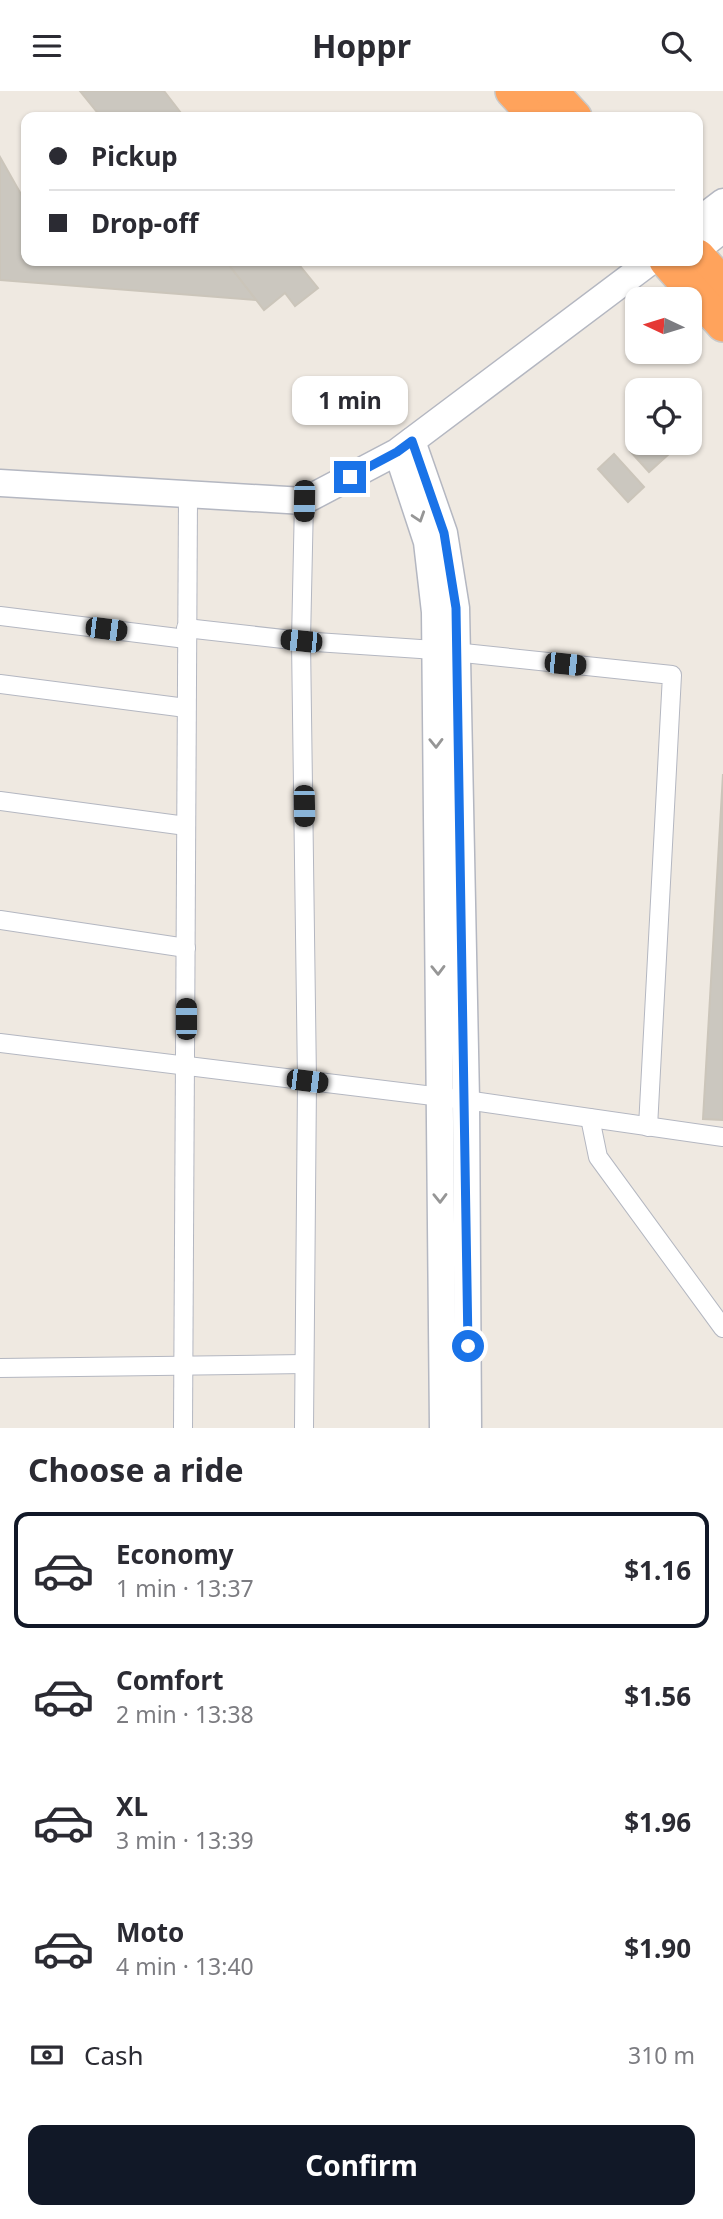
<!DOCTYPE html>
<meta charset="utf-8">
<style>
body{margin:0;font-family:"Noto Sans",sans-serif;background:#f7f7f7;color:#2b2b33;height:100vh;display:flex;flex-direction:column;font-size:26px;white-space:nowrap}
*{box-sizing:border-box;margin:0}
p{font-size:23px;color:#7c7c81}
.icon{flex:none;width:38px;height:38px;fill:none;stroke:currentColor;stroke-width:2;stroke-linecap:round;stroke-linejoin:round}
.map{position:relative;height:1337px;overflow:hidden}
.drawer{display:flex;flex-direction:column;background:#fff;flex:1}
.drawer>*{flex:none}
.guide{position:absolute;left:21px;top:21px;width:682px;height:154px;border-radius:14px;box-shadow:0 2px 5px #0004;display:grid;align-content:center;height:154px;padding:0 28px;background:#fff}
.needle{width:46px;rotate:274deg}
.tools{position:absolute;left:625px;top:196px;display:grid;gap:14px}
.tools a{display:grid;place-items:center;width:77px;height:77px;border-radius:14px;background:#fff;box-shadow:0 2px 5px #0004;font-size:35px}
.end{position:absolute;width:32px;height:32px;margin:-16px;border:9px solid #1a73e8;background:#fff;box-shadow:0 0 0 4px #fff}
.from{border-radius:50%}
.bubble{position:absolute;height:49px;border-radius:14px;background:#fff;box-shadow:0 2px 5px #0004;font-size:23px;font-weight:700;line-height:49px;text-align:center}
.car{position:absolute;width:21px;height:42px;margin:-21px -10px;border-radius:9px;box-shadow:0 0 5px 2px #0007;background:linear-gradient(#222 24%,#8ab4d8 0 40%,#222 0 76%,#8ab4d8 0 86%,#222 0)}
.guide b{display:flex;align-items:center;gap:24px;height:66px;font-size:26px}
.guide b+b{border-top:2px solid #e1e1e2}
.guide i{width:18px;height:18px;background:#2b2b33}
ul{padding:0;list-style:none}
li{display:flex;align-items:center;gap:21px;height:116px;margin:0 14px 10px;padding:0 14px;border:4px solid transparent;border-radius:14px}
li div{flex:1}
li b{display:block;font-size:26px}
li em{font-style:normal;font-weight:700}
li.current{border-color:#111827}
li>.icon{width:63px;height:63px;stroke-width:1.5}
h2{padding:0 28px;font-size:32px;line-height:84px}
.pay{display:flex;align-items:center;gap:18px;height:77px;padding:0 28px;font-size:26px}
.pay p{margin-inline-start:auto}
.cta{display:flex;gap:14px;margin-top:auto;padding:14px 28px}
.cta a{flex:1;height:80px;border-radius:14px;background:#111827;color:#fff;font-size:28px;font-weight:700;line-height:80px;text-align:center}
header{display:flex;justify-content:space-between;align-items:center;height:91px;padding:0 28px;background:#fff;font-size:32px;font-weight:700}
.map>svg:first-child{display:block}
.building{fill:#cbc7bf;stroke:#cbc5ba;stroke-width:2}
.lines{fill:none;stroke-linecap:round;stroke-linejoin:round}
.street-casing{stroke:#b4b7c1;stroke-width:20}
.secondary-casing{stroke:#b4b7c1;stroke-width:29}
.highway-casing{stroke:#c9c9c9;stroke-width:36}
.street{stroke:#fff;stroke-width:18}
.secondary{stroke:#fff;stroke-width:26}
.highway{stroke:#ffa35c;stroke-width:33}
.oneway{stroke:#969696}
.route{stroke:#1a73e8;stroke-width:9}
</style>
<header><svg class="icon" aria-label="menu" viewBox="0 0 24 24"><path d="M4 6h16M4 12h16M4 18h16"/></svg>Hoppr<svg class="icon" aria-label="search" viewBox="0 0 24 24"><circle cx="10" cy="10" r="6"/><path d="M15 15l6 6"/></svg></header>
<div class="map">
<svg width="723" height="1337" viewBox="0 0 723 1337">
<rect width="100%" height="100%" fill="#efe9e1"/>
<!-- building -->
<g class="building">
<path d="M80 0H164L184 26H101Z"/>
<path d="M0 66 26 112V170H226L256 209 0 189Z"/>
<path d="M226 170H296L318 197 295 215 285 202 264 219Z"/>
<path d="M639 352H681L649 381 630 360Z"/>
<path d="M614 363 644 396 628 411 598 378Z"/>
<path d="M723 683V1029L703 1028Z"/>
</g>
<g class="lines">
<defs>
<g id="street">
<path d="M304 410 301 550 307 990 304 1337"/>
<path d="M0 525 186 548"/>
<path d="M186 537 301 550 435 559 672 584 648 1036"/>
<path d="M0 593 186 617"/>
<path d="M0 710 186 735"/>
<path d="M0 829 186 857"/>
<path d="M0 952 466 1009 723 1046"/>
<path d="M590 1027 598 1066 723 1237"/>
<path d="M0 1277 304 1273"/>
<path d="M183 1337 188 404"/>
</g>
<g id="secondary">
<path d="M698 130 723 111"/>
<path d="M698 158 723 138"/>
<path d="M412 350 444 442 456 517 466 1009 468 1337"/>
<path d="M398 363 427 451 435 521 443 1337"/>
<path d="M0 392 304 410 397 361 651 170"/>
</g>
<g id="highway">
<path d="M512 0 536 26"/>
<path d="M551 0 575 26"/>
<path d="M698 165 723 193"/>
<path d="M666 170 723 234"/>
</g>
</defs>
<!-- street casing -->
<use href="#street" class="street-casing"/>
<!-- secondary casing -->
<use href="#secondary" class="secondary-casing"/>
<!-- highway casing -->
<use href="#highway" class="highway-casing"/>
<!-- street -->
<use href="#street" class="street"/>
<!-- secondary -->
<use href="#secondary" class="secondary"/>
<!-- highway -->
<use href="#highway" class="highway"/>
</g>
<!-- one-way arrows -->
<defs><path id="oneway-chevron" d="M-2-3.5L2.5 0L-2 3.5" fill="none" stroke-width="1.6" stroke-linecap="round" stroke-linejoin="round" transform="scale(1.75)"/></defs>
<g class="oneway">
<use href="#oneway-chevron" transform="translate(419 426) rotate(72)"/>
<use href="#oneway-chevron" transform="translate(436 652) rotate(89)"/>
<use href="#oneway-chevron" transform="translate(438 879) rotate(89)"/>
<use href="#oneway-chevron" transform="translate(440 1107) rotate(89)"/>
</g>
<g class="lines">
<!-- route -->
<path class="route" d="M350 386 397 361 412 350 444 442 456 517 468 1255"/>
</g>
</svg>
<div class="tools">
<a><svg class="needle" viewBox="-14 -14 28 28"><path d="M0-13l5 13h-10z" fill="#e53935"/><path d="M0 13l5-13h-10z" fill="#7c7c81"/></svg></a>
<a><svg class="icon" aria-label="locate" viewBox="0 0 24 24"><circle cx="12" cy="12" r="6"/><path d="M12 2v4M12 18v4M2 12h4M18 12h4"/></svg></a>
</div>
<i class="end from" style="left:468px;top:1255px"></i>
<i class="end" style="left:350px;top:386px"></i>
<div class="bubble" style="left:292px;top:285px;width:116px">1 min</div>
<i class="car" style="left:304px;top:410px;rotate:181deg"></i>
<i class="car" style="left:106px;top:538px;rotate:97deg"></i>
<i class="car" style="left:301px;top:550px;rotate:276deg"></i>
<i class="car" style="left:565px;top:573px;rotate:96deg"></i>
<i class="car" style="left:304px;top:715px;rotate:179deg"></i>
<i class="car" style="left:186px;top:928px;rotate:0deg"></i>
<i class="car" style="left:307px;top:990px;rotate:97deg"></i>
<div class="guide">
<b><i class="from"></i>Pickup</b>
<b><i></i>Drop-off</b>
</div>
</div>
<section class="drawer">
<h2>Choose a ride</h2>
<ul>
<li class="current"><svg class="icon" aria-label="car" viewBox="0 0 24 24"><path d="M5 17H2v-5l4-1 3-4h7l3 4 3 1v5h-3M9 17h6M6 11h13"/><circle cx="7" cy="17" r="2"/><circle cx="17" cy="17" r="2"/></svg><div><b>Economy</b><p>1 min · 13:37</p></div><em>$1.16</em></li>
<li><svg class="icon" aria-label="car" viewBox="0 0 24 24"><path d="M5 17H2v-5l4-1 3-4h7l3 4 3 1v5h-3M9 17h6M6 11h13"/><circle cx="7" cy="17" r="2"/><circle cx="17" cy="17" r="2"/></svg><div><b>Comfort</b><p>2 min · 13:38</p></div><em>$1.56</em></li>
<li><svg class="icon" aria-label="car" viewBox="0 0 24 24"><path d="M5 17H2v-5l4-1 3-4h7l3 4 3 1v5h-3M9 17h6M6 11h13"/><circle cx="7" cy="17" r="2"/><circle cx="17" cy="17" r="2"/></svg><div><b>XL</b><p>3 min · 13:39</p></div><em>$1.96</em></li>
<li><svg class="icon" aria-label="car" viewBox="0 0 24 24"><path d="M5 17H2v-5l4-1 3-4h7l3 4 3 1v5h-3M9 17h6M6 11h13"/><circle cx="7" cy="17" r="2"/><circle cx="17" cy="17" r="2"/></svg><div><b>Moto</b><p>4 min · 13:40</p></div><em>$1.90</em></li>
</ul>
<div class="pay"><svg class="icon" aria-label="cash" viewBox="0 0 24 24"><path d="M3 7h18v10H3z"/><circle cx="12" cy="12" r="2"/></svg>Cash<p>310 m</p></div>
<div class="cta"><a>Confirm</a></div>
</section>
